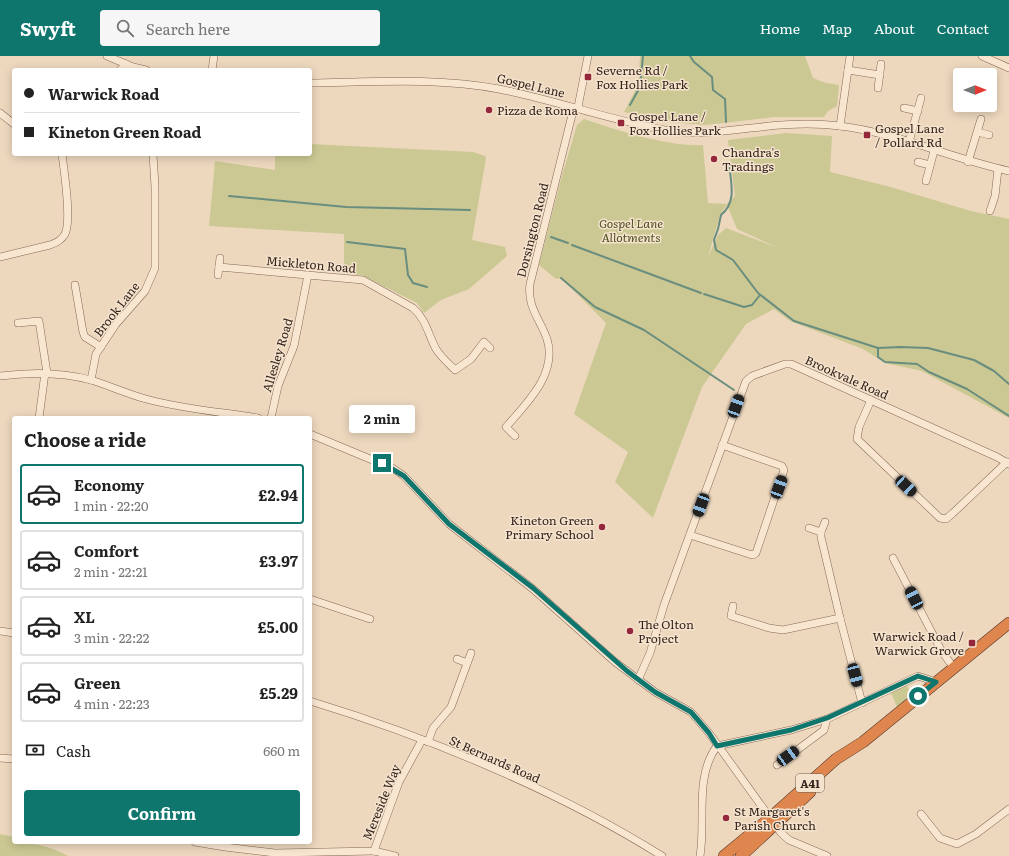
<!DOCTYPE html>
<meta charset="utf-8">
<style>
body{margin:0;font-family:Literata,serif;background:#f6f6f6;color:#222;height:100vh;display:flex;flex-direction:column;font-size:15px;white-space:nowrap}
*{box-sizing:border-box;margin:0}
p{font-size:13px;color:#767676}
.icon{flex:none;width:22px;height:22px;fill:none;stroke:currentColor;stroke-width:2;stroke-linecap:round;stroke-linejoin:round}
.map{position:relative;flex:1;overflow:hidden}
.details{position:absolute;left:12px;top:360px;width:300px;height:428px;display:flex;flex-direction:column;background:#fff;border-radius:4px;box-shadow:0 2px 10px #0003}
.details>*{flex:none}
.guide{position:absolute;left:12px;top:12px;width:300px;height:88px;border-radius:4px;box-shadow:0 2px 10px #0003;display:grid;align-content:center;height:88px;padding:0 12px;background:#fff}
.needle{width:26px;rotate:90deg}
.controls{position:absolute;left:953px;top:12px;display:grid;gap:8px}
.controls a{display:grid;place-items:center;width:44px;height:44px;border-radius:4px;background:#fff;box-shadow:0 2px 10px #0003;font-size:20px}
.end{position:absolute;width:18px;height:18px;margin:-9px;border:5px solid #0f766e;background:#fff;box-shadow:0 0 0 2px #fff}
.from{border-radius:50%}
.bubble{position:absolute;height:28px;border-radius:4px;background:#fff;box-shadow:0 2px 10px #0003;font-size:13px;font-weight:700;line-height:28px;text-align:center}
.car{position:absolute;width:12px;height:24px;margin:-12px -6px;border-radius:5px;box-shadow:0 0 3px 1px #0007;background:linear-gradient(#222 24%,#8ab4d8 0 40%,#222 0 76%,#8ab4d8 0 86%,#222 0)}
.guide b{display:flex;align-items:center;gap:14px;height:38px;font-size:15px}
.guide b+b{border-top:1px solid #e0e0e0}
.guide i{width:10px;height:10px;background:#222}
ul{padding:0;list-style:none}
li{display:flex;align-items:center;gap:12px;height:60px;margin:0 8px 6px;padding:0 4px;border:2px solid #e0e0e0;border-radius:4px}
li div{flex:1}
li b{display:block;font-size:15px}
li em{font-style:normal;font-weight:700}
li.on{border-color:#0f766e}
li>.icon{width:36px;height:36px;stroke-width:1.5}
h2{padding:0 12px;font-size:18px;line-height:48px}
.pay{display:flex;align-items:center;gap:10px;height:44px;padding:0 12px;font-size:15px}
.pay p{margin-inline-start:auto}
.primary-button{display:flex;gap:8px;margin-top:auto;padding:8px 12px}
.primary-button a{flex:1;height:46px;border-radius:4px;background:#0f766e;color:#fff;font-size:16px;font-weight:700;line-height:46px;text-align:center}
header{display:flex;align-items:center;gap:24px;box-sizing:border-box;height:56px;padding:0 20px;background:#0f766e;color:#fff}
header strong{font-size:19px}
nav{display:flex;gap:22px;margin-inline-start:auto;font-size:14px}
.search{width:280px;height:36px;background:#f6f6f6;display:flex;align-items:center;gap:10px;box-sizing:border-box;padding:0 14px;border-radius:4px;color:#767676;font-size:15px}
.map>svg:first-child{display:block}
.green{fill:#cbc893;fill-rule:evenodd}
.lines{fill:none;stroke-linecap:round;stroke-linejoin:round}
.stream{stroke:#698d7e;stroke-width:2}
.minor-casing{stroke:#866857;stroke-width:8}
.highway-casing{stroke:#53382c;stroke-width:12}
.minor{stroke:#f9e6d1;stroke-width:7}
.highway{stroke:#de864e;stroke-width:11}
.route{stroke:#0f766e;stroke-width:5}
.poi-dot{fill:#94273a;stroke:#f5e3ce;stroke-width:1.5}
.labels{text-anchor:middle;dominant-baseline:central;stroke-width:3;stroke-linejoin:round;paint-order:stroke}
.shield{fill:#f5e3ce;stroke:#6f5d51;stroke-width:1}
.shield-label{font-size:11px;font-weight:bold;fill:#35241c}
.poi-label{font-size:12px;fill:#35241c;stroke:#f5e3ce;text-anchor:start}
.street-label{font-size:12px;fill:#35241c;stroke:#f5e3ce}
.park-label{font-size:12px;font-style:italic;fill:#4e5122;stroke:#f5e3ce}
</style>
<header>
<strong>Swyft</strong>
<div class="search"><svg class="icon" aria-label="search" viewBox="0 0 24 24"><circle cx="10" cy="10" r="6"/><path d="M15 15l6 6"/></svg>Search here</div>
<nav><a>Home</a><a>Map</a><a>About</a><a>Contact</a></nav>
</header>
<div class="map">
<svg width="1009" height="800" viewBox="0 0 1009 800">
<rect width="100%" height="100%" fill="#edd8be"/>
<!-- green -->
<g class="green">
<path d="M640 0H805L813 22 826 27 839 29 837 50 828 55 824 61H774L706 69 669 66 624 56 638 29Z"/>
<path d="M584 63C616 74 669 91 703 89L708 147 727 148 735 140 728 84 786 77 832 80 830 116 887 130 971 155 1009 163V362L922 315 885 307 863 293 790 265 774 253 746 268 702 331 653 462 615 426 628 396 574 358 606 267 561 222 556 223 539 209 561 123 577 69ZM727 149 737 173 778 192 726 172 718 179 708 201 720 159Z"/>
<path d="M310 88 473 96 485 100 486 102 472 184 505 191 507 200 469 233 441 244 424 257 417 247 361 219 344 217V178L209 170 215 105 275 114V98H310Z"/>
<path d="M907 629 911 639 897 651 891 637Z"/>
<path d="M0 778 14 781V786C32 786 52 791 68 800H0Z"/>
</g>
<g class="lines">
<!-- stream -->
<g class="stream">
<path d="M690 0 694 6 712 21 713 34 725 43 726 66"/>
<path d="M630 49 640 31 643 0"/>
<path d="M729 108C731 127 737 146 721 159L718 173 714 184 716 194 733 204 758 237 794 265 878 292 900 291 928 292 974 304 994 315 1009 328"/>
<path d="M229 140 346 151 470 154"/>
<path d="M551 181 568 187"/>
<path d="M347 186 405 193 408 219 413 227 427 231"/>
<path d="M572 189 701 237"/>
<path d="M561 222 595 251 644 274 734 334"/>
<path d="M704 238 744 251 752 249 760 239"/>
<path d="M878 292V301L885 306 917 308 929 316 967 333 1009 360"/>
</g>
<defs>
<g id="minor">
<path d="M107 0 133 11 146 14"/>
<path d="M982 0 1009 12"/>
<path d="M120 14 126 8"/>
<path d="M212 14 214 0"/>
<path d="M848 14 880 19"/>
<path d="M310 27C372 26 438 21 499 33 555 44 609 64 665 74 699 80 728 74 761 71 786 68 815 67 840 70 898 77 952 103 1009 115"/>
<path d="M878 32 881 8"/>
<path d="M904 52 918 55"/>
<path d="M0 57 14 68"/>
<path d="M840 70 850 0"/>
<path d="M978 76 989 79"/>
<path d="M909 86 921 42"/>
<path d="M918 106 930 109"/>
<path d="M968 106 981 63"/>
<path d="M926 125 934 95"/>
<path d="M990 155 995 140 998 113"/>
<path d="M0 201 50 189C56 187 62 184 65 178 72 164 64 115 62 98"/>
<path d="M219 211 363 224 413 252C426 263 428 278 436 293 441 301 448 307 455 314L471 303 484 286 490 292"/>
<path d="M218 219 220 202"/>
<path d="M75 229 83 276 85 281 101 291"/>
<path d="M18 267 39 265 47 317"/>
<path d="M0 320C31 316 61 316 91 324 110 330 128 338 146 343 183 353 221 356 258 362"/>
<path d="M91 324 96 298 116 268 145 235 155 212V131L153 98"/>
<path d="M871 344 859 371 857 383 940 462 946 463 953 457 1007 406"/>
<path d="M39 362 45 317"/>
<path d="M271 362 278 330 294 290 308 219"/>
<path d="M310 378 394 413 404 420 449 468 533 533 615 606 655 636 691 656 709 677 781 777 789 784 827 800"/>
<path d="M515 380 506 371C526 348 558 318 547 283 540 263 527 251 530 228L572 59 578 51 588 0"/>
<path d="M825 466 821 476V481L840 562 862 647"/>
<path d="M809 472 821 476"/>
<path d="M690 479 749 498 753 499 756 497 784 414 782 410 722 389"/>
<path d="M893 502 941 594 953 611"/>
<path d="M310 543 370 563"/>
<path d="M733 550 731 560 769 572 783 574 840 562"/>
<path d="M0 575 14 577"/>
<path d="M457 603 467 607"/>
<path d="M638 624 650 597 664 549 746 325 752 320 785 308H791L997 401 1009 408"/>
<path d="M310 645C428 681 557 734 662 800"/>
<path d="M428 686 433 672 451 651 471 597"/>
<path d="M0 702 14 703"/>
<path d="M777 709 824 674 827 663"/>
<path d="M921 758 940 782 957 788 976 778 1009 753"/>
<path d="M195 786 225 791 275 797 374 795 399 726 422 684"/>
<path d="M374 795 395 800"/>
<path d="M700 800C706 765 694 721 717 690L791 674 827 663 918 620 936 626"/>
</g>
<g id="highway">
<path d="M724 800 770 762 836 703 863 686 1009 567"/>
<path d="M741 800 810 736"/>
</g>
</defs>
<!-- minor casing -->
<use href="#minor" class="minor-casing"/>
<!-- highway casing -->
<use href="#highway" class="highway-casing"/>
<!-- minor -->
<use href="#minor" class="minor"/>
<!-- highway -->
<use href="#highway" class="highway"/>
</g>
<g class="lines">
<!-- route -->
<path class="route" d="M382 407 404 420 449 468 533 532 627 615 655 636 691 656 709 677 717 690 791 674 827 662 918 620 936 626 918 640"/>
</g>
<!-- markers -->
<g class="poi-dot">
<rect x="584" y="17" width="8" height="8" rx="2"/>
<circle cx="489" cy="54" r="4"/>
<rect x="617" y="63" width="8" height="8" rx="2"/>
<rect x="863" y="75" width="8" height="8" rx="2"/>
<circle cx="714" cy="103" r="4"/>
<circle cx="602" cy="471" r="4"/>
<circle cx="630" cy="575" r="4"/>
<rect x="968" y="583" width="8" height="8" rx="2"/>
<circle cx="726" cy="762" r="4"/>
</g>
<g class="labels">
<!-- shield labels -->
<rect class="shield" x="796" y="718" width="28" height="18" rx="3"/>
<g class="shield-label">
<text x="810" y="727">A41</text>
</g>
<!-- poi labels -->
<g class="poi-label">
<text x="596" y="14">Severne Rd /<tspan x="596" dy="14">Fox Hollies Park</tspan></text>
<text x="497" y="54">Pizza de Roma</text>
<text x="629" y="60">Gospel Lane /<tspan x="629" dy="14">Fox Hollies Park</tspan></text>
<text x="875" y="72">Gospel Lane<tspan x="875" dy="14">/ Pollard Rd</tspan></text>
<text x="722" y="96">Chandra's<tspan x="722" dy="14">Tradings</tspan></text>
<text x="594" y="464" text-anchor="end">Kineton Green<tspan x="594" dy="14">Primary School</tspan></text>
<text x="638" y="568">The Olton<tspan x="638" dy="14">Project</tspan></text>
<text x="964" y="580" text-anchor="end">Warwick Road /<tspan x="964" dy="14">Warwick Grove</tspan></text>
<text x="734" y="755">St Margaret's<tspan x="734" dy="14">Parish Church</tspan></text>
</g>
<!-- street labels -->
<g class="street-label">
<text transform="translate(531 29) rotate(13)">Gospel Lane</text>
<text transform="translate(532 174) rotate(-76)">Dorsington Road</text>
<text transform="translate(311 208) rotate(5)">Mickleton Road</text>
<text transform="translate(116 253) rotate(-52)">Brook Lane</text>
<text transform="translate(277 299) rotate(-73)">Allesley Road</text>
<text transform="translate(847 321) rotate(24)">Brookvale Road</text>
<text transform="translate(495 703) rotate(24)">St Bernards Road</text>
<text transform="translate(381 746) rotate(-68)">Mereside Way</text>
</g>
<!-- park labels -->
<g class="park-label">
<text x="631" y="167">Gospel Lane<tspan x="631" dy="14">Allotments</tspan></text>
</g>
</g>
</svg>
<div class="controls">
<a><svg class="needle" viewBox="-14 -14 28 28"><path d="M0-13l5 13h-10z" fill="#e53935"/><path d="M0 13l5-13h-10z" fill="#767676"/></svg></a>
</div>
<i class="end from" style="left:918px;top:640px"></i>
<i class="end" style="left:382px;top:407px"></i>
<div class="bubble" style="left:349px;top:349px;width:66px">2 min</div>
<i class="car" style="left:736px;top:350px;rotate:20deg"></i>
<i class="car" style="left:906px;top:430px;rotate:133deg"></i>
<i class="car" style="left:779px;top:431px;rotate:20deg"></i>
<i class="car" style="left:701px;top:449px;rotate:200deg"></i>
<i class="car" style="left:914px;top:542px;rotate:333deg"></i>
<i class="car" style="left:855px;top:619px;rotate:165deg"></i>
<i class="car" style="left:788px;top:700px;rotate:54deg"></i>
<div class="guide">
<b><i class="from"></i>Warwick Road</b>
<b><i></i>Kineton Green Road</b>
</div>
<section class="details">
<h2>Choose a ride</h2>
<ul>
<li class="on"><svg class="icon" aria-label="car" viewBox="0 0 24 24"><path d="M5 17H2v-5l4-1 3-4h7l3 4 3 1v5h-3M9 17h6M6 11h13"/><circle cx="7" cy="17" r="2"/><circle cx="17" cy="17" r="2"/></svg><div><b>Economy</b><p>1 min · 22:20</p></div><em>£2.94</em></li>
<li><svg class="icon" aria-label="car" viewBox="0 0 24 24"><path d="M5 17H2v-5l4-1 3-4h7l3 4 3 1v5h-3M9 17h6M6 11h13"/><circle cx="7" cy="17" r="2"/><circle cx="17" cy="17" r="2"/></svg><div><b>Comfort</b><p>2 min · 22:21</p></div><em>£3.97</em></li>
<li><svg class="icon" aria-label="car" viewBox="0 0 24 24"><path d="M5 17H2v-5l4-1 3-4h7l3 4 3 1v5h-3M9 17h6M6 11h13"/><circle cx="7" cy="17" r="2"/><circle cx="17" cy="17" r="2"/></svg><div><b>XL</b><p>3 min · 22:22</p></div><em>£5.00</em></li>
<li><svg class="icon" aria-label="car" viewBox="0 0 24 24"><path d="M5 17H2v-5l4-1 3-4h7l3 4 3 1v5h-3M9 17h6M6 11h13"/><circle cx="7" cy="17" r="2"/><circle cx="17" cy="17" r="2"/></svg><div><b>Green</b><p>4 min · 22:23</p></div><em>£5.29</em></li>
</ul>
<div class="pay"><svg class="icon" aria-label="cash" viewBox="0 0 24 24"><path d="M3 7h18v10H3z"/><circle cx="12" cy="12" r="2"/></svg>Cash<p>660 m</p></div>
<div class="primary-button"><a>Confirm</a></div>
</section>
</div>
